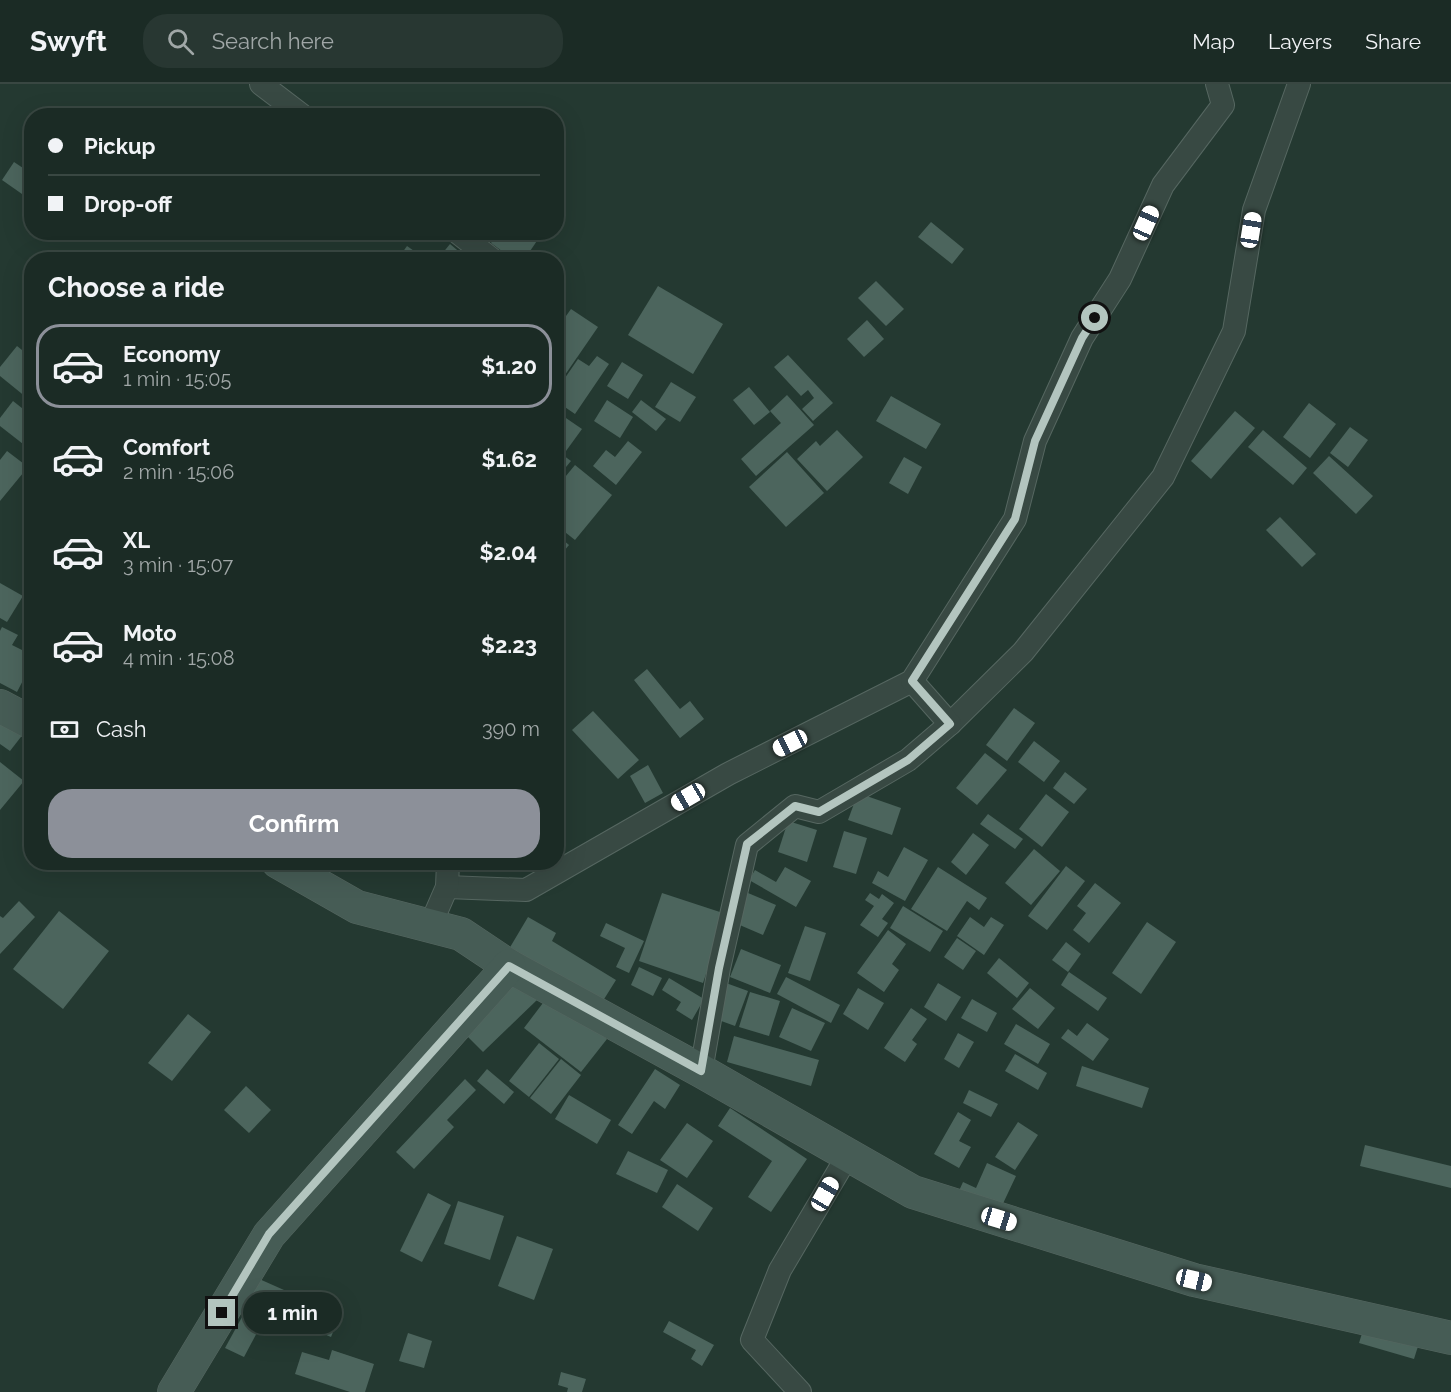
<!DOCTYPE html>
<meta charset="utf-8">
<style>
body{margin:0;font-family:Raleway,sans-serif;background:#283732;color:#f1f3f6;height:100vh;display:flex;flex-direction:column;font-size:22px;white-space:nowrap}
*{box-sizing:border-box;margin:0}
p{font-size:20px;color:#a0a7a7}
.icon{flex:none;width:33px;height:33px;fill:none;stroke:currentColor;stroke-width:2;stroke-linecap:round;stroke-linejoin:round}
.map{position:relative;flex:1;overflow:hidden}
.drawer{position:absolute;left:24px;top:168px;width:540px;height:618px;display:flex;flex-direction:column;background:#1b2b25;border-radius:24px;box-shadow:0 6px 24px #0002,0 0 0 2px #394742}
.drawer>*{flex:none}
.guide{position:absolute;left:24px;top:24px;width:540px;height:132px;border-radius:24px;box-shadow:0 6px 24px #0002,0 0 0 2px #394742;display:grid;align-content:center;height:132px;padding:0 24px;background:#1b2b25}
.end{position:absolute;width:27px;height:27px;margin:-14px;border:8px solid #b3c5bf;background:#111;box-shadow:0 0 0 3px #111}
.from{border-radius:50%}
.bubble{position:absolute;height:42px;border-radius:21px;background:#1b2b25;box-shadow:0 6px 24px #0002,0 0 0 2px #394742;font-size:20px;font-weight:700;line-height:42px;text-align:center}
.car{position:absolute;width:18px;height:36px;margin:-18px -9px;border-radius:8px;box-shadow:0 0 4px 2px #0007;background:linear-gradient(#fff 24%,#345 0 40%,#fff 0 76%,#345 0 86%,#fff 0)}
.guide b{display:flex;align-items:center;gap:21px;height:57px;font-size:22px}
.guide b+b{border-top:2px solid #394742}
.guide i{width:15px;height:15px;background:#f1f3f6}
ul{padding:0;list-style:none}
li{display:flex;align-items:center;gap:18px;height:84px;margin:0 12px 9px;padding:0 12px;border:3px solid transparent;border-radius:24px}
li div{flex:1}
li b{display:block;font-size:22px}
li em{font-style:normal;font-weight:700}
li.selected{border-color:#8c9099}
li>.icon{width:54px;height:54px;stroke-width:1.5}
h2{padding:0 24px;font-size:27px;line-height:72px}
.pay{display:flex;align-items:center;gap:15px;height:66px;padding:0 24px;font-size:22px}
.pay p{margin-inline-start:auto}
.button{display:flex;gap:12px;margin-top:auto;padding:12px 24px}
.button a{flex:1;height:69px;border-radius:24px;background:#8c9099;color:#fff;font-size:24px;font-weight:700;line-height:69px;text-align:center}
header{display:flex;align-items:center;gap:36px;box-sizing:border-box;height:84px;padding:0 30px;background:#1b2b25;border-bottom:2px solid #394742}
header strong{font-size:28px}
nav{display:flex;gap:33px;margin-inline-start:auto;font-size:21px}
.search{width:420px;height:54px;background:#283732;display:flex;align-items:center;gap:15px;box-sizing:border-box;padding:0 21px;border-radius:24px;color:#a0a7a7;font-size:22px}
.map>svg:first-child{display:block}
.building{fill:#4c655d}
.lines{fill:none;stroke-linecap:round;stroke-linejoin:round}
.street-casing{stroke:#566761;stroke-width:24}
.secondary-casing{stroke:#566761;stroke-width:34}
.street{stroke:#384943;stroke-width:22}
.secondary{stroke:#465c55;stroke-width:33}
.route{stroke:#b3c5bf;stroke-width:8}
</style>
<header>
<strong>Swyft</strong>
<div class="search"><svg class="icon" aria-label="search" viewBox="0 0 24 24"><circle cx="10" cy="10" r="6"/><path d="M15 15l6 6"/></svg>Search here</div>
<nav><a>Map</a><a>Layers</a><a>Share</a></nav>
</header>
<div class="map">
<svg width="1451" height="1308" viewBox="0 0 1451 1308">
<rect width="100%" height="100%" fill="#243931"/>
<!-- building -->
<g class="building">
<path d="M14 78 32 90V117L2 96Z"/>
<path d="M931 138 964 165 952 180 918 153Z"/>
<path d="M498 148H543L524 176H514L491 159Z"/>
<path d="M450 160 469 176H437Z"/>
<path d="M407 162 427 176H397Z"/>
<path d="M876 197 904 225 886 242 858 214Z"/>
<path d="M658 202 723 240 693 290 628 251Z"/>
<path d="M571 225 598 243 556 304V246Z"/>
<path d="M867 236 884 255 864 273 847 255Z"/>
<path d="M17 262 32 274V318L0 292V283Z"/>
<path d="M788 271 833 319 813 337 802 325 814 314 808 306 801 312 774 283Z"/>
<path d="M597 272 609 280 575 330 556 317V307L578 275 589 282Z"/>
<path d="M622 278 643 291 628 315 607 302Z"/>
<path d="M671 298 696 313 680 338 655 323Z"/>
<path d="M749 303 770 328 754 341 733 316Z"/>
<path d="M787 311 814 341 756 392 741 375 781 339 770 327Z"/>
<path d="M891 312 941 340 926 365 876 337Z"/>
<path d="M607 316 633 333 620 354 594 337Z"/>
<path d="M641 316 666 335 656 347 632 328Z"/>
<path d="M13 317 32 332V367L0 342V334Z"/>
<path d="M1309 319 1336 340 1310 374 1283 353Z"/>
<path d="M1235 327 1255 344 1211 395 1191 377Z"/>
<path d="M563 332 582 345 566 367 556 360V341Z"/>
<path d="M1350 343 1368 356 1348 383 1330 369Z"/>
<path d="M837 346 863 373 827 407 797 375 816 357 820 362Z"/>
<path d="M1263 346 1307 384 1293 401 1248 363Z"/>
<path d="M628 357 642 368 616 401 593 382 606 366 615 373Z"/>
<path d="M556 366 571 377 556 395Z"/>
<path d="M7 367 28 383 0 417V376Z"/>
<path d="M787 368 824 409 786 443 749 403Z"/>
<path d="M1329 372 1373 412 1356 430 1313 389Z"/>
<path d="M904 373 922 383 908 410 889 399Z"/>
<path d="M575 381 612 411 575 456 556 441V404Z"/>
<path d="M1280 433 1316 470 1302 483 1266 446Z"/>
<path d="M556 450 569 461 559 473 556 471Z"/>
<path d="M32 456V470L25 465Z"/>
<path d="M0 499 23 512 7 538 0 534Z"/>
<path d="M32 533V548L25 543Z"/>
<path d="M2 543 18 551 12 561 32 571V579L17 608 0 599V547Z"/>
<path d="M647 585 680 625 690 617 704 635 680 654 634 596Z"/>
<path d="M1014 624 1035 639 1007 677 986 661Z"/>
<path d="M593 627 639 676 618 695 572 646Z"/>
<path d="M0 631 24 649 10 667 0 660Z"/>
<path d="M1034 657 1060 677 1044 698 1018 678Z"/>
<path d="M985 669 1007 686 977 721 956 704Z"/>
<path d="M0 678 24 697 0 726Z"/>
<path d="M648 681 663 709 645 719 630 692Z"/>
<path d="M1065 688 1087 705 1074 720 1053 704Z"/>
<path d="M858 709 901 724 892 751 848 736Z"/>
<path d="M1046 710 1069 728 1042 763 1019 745Z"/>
<path d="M988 730 1023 755 1015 765 980 740Z"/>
<path d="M788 737 817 746 807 778 778 768Z"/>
<path d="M844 747 867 754 856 790 833 783Z"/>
<path d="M973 749 989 761 966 791 951 778Z"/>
<path d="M904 763 928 776 905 817 872 799 878 787 888 793Z"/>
<path d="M1034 765 1060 787 1031 821 1005 799Z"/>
<path d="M1066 782 1085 797 1047 846 1028 832Z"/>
<path d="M785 783 811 797 796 823 749 796 755 786 776 798Z"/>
<path d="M938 783 987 814 979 826 967 817 947 847 911 825Z"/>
<path d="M1095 799 1121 819 1089 859 1073 846 1086 829 1077 822Z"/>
<path d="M662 809 726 830 703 899 639 877Z"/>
<path d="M748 809 776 821 763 851 735 839Z"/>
<path d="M870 809 879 815 882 810 894 819 882 835 888 839 878 853 860 841 874 822 865 816Z"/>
<path d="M19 817 35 833 0 870V832L3 834Z"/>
<path d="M903 822 943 847 930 868 890 844Z"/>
<path d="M59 827 109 867 63 925 13 885Z"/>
<path d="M528 833 556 849 552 857 616 896 601 920 509 865Z"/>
<path d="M970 833 984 843 991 833 1004 841 984 871 957 852Z"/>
<path d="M1147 838 1176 858 1141 910 1112 889Z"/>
<path d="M606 839 644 857 629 889 616 883 625 864 600 852Z"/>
<path d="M805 842 826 849 810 897 788 889Z"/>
<path d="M888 846 906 860 892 880 899 886 884 908 857 889Z"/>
<path d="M957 854 976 867 963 886 944 873Z"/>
<path d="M1066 858 1081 870 1068 888 1052 876Z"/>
<path d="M741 865 781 881 770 909 730 893Z"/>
<path d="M999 874 1029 899 1017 914 987 889Z"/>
<path d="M639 883 662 894 653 912 631 901Z"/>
<path d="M1069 888 1107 914 1098 927 1061 901Z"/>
<path d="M786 893 840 921 831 939 777 910Z"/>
<path d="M669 894 704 915 692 936 676 926 681 918 662 906Z"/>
<path d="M518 896 537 916 483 968 464 949Z"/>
<path d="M726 899 748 907 735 942 713 934Z"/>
<path d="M938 899 961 913 946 937 924 923Z"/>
<path d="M858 904 884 919 868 946 843 930Z"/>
<path d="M1030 904 1055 924 1038 945 1012 925Z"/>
<path d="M750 908 780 917 769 952 739 943Z"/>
<path d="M549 911 607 955 581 988 524 944Z"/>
<path d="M972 915 997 929 987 948 961 934Z"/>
<path d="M792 924 825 939 811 967 779 953Z"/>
<path d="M911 924 927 935 912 956 917 960 905 978 884 964Z"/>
<path d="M188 930 211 948 172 997 148 979Z"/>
<path d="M1087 939 1109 955 1093 977 1061 954 1068 945 1077 952Z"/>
<path d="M1016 940 1050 960 1038 980 1004 960Z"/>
<path d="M958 949 974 958 959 984 944 975Z"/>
<path d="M734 952 819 976 811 1002 727 978Z"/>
<path d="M539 959 559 975 529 1013 509 997Z"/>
<path d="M1015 970 1047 989 1038 1006 1005 987Z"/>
<path d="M561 975 581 991 551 1030 530 1014Z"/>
<path d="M1082 982 1149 1004 1142 1024 1076 1002Z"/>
<path d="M487 985 514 1008 504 1020 477 997Z"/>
<path d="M655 985 680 1001 665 1025 654 1017 632 1050 618 1041Z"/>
<path d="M465 995 476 1006 447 1036 454 1043 414 1085 396 1068Z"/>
<path d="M246 1002 271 1026 249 1049 224 1026Z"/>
<path d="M969 1006 998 1020 991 1033 963 1019Z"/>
<path d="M569 1011 611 1036 597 1060 555 1035Z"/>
<path d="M730 1024 807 1075 771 1128 748 1113 772 1077 718 1042Z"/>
<path d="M958 1028 971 1036 959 1057 971 1063 959 1084 934 1070Z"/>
<path d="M1018 1038 1038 1051 1015 1086 995 1073Z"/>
<path d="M687 1039 713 1057 687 1094 660 1076Z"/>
<path d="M1365 1061 1451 1082V1104L1360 1082Z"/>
<path d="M628 1067 668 1086 657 1109 616 1090Z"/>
<path d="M987 1079 1016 1092 999 1128 958 1109 963 1098 976 1104Z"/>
<path d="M677 1100 713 1124 698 1147 662 1123Z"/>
<path d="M428 1109 451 1121 422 1178 400 1167Z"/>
<path d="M458 1117 504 1132 490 1176 444 1160Z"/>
<path d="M517 1152 553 1165 534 1216 498 1202Z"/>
<path d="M257 1194 284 1206 272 1232 245 1220Z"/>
<path d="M316 1216 342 1226 331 1253 305 1242Z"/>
<path d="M242 1233 260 1243 244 1273 225 1264Z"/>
<path d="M669 1237 714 1261 702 1282 691 1275 696 1266 663 1248Z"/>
<path d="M1365 1240 1420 1256 1414 1275 1359 1259Z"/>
<path d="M408 1249 432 1257 424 1284 399 1277Z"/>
<path d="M332 1266 374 1280 365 1308H350L295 1290 302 1268 329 1276Z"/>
<path d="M561 1288 586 1295 582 1308H567L568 1304 558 1301Z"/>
</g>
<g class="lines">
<defs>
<g id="street">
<path d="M261 0 303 32"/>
<path d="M457 148 493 176"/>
<path d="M950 640 1023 568 1163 393 1234 247 1254 126 1299 0"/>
<path d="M447 803 526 806 728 690 912 597 1015 435 1035 357 1082 254 1120 195 1163 101 1223 21 1217 0"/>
<path d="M430 842 447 803 448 778"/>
<path d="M701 987 719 884 747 761 795 722 819 728 908 676 950 640 912 597"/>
<path d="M800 1308 752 1256 780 1186 848 1071"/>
</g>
<g id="secondary">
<path d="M0 622 32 639"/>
<path d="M278 778 357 823 461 850 509 882 701 987 913 1108 1194 1196 1451 1254"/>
<path d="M174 1308 269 1151 509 882"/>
</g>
</defs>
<!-- street casing -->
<use href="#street" class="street-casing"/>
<!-- secondary casing -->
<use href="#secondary" class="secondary-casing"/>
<!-- street -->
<use href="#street" class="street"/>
<!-- secondary -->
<use href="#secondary" class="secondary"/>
</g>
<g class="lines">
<!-- route -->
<path class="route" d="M222 1229 269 1150 509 882 701 987 719 884 747 760 795 722 819 728 908 676 950 640 912 597 1015 435 1035 357 1082 254 1095 234"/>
</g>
</svg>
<i class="end from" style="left:1095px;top:234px"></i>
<i class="end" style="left:222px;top:1229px"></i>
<div class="bubble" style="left:243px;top:1208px;width:99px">1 min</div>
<i class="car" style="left:1146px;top:139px;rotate:24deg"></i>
<i class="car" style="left:1251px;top:146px;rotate:9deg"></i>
<i class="car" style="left:790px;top:659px;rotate:243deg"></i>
<i class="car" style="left:688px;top:713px;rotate:240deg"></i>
<i class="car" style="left:825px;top:1110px;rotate:30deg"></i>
<i class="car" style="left:999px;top:1135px;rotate:107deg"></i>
<i class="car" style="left:1194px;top:1196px;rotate:103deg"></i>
<div class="guide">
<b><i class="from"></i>Pickup</b>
<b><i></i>Drop-off</b>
</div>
<section class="drawer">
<h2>Choose a ride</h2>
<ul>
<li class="selected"><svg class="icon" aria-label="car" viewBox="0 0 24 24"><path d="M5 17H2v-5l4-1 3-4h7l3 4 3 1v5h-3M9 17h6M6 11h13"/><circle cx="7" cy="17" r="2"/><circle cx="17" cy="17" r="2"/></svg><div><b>Economy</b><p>1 min · 15:05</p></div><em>$1.20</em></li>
<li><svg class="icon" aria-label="car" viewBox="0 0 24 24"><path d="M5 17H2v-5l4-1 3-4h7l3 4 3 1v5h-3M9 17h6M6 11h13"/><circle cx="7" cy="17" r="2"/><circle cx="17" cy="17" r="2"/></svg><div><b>Comfort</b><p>2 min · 15:06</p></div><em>$1.62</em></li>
<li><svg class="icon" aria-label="car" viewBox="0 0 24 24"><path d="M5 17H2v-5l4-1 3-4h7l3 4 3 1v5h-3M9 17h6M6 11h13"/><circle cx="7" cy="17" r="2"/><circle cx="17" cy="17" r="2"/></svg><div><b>XL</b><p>3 min · 15:07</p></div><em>$2.04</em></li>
<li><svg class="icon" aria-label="car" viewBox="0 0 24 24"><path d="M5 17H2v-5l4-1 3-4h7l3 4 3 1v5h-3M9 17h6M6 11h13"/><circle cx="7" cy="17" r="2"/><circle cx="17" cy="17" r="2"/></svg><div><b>Moto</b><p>4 min · 15:08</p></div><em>$2.23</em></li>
</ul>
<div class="pay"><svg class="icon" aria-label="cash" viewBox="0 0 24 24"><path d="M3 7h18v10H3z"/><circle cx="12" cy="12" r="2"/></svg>Cash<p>390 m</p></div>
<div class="button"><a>Confirm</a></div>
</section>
</div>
